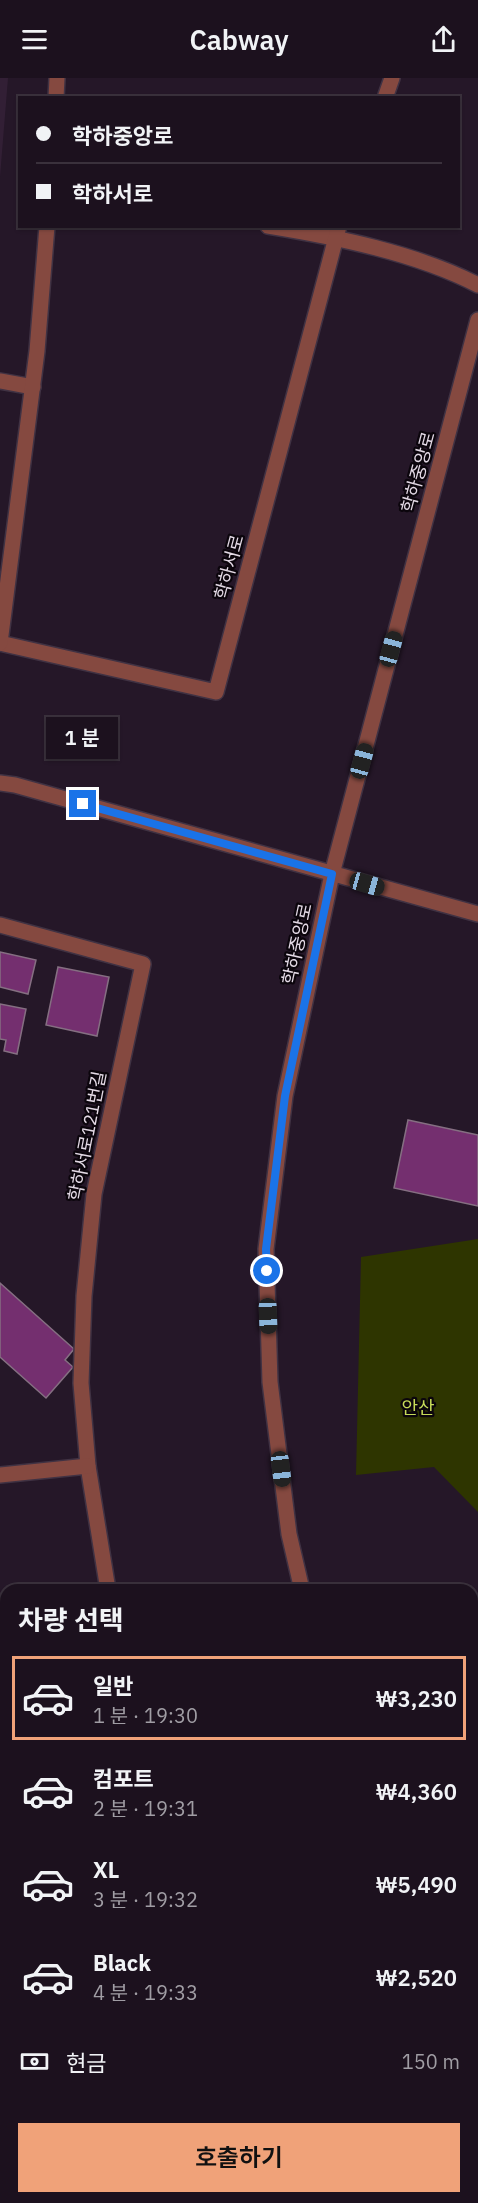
<!DOCTYPE html>
<html lang="ko">
<meta charset="utf-8">
<style>
body{margin:0;font-family:"IBM Plex Sans","Noto Sans KR",sans-serif;background:#291f2b;color:#f1f3f6;height:100vh;display:flex;flex-direction:column;font-size:22px;white-space:nowrap}
*{box-sizing:border-box;margin:0}
p{font-size:20px;color:#a09da4}
.icon{flex:none;width:33px;height:33px;fill:none;stroke:currentColor;stroke-width:2;stroke-linecap:round;stroke-linejoin:round}
.map{position:relative;flex:1;overflow:hidden}
.sheet{position:absolute;left:0px;top:1506px;width:478px;height:620px;display:flex;flex-direction:column;background:#1c111e;border-radius:18px 18px 0 0;box-shadow:0 2px 4px #0004,0 0 0 2px #3a313c}
.sheet>*{flex:none}
.guide{position:absolute;left:18px;top:18px;width:442px;height:132px;border-radius:0px;box-shadow:0 2px 4px #0004,0 0 0 2px #3a313c;display:grid;align-content:center;height:132px;padding:0 18px;background:#1c111e}
.end{position:absolute;width:27px;height:27px;margin:-14px;border:8px solid #1a73e8;background:#fff;box-shadow:0 0 0 3px #fff}
.from{border-radius:50%}
.bubble{position:absolute;height:42px;border-radius:0px;background:#1c111e;box-shadow:0 2px 4px #0004,0 0 0 2px #3a313c;font-size:20px;font-weight:600;line-height:42px;text-align:center}
.car{position:absolute;width:18px;height:36px;margin:-18px -9px;border-radius:8px;box-shadow:0 0 4px 2px #0007;background:linear-gradient(#222 24%,#8ab4d8 0 40%,#222 0 76%,#8ab4d8 0 86%,#222 0)}
.guide b{display:flex;align-items:center;gap:21px;height:57px;font-size:22px}
.guide b+b{border-top:2px solid #3a313c}
.guide i{width:15px;height:15px;background:#f1f3f6}
ul{padding:0;list-style:none}
li{display:flex;align-items:center;gap:18px;height:84px;margin:0 12px 9px;padding:0 6px;border:3px solid transparent;border-radius:0px}
li div{flex:1}
li b{display:block;font-size:22px}
li em{font-style:normal;font-weight:600}
li.current{border-color:#f0a279}
li>.icon{width:54px;height:54px;stroke-width:1.5}
h2{padding:0 18px;font-size:27px;line-height:72px}
.pay{display:flex;align-items:center;gap:15px;height:66px;padding:0 18px;font-size:22px}
.pay p{margin-inline-start:auto}
.primary-button{display:flex;gap:12px;margin-top:auto;padding:12px 18px}
.primary-button a{flex:1;height:69px;border-radius:0px;background:#f0a279;color:#111;font-size:24px;font-weight:600;line-height:69px;text-align:center}
header{display:flex;justify-content:space-between;align-items:center;height:78px;padding:0 18px;background:#1c111e;font-size:27px;font-weight:600}
.map>svg:first-child{display:block}
.built{fill:#321f35}
.green{fill:#2e3500}
.building{fill:#742f6f;stroke:#856f82;stroke-width:1.5}
.lines{fill:none;stroke-linecap:round;stroke-linejoin:round}
.minor-casing{stroke:#403243;stroke-width:18}
.minor{stroke:#854940;stroke-width:15}
.route{stroke:#1a73e8;stroke-width:8}
.labels{text-anchor:middle;dominant-baseline:central;stroke-width:4.5;stroke-linejoin:round;paint-order:stroke}
.street-label{font-size:18px;fill:#e4dae6;stroke:#0b050c}
.park-label{font-size:18px;fill:#c6db58;stroke:#0b050c}
</style>
<header><svg class="icon" aria-label="menu" viewBox="0 0 24 24"><path d="M4 6h16M4 12h16M4 18h16"/></svg>Cabway<svg class="icon" aria-label="share" viewBox="0 0 24 24"><path d="M12 15V3M7 8l5-5 5 5M5 13v7h14v-7"/></svg></header>
<div class="map">
<svg width="478" height="2125" viewBox="0 0 478 2125">
<rect width="100%" height="100%" fill="#251728"/>
<!-- built -->
<path class="built" d="M0 0H8L0 99Z"/>
<!-- green -->
<g class="green">
<path d="M478 1161V1434L434 1389 356 1397 361 1179Z"/>
<path d="M6 1599V1709L0 1711V1600Z"/>
</g>
<!-- building -->
<g class="building">
<path d="M0 874 36 882 28 916 0 909Z"/>
<path d="M58 889 109 899 97 958 46 947Z"/>
<path d="M0 926 26 931 17 976 4 973 6 962 0 961Z"/>
<path d="M408 1042 478 1057V1128L394 1110Z"/>
<path d="M0 1205 74 1271 65 1282 73 1289 46 1320 0 1279Z"/>
<path d="M0 1548 4 1566 0 1567Z"/>
</g>
<g class="lines">
<defs>
<g id="minor">
<path d="M56 20 57 0"/>
<path d="M385 20 392 0"/>
<path d="M268 148C336 159 416 175 478 207"/>
<path d="M0 303 33 309"/>
<path d="M0 565 216 614 339 148"/>
<path d="M0 565 37 273 47 148"/>
<path d="M0 705 15 707 478 836"/>
<path d="M0 847 143 886 94 1116 84 1218 81 1305 88 1388 108 1512"/>
<path d="M0 1397 88 1388"/>
<path d="M302 1512 289 1456 270 1304 266 1171 285 1018 332 796 478 242"/>
<path d="M0 1580 6 1578"/>
<path d="M472 1605 478 1603"/>
<path d="M0 1742 6 1740"/>
<path d="M0 1907 6 1929"/>
<path d="M57 2120 59 2125"/>
<path d="M272 2120 274 2125"/>
<path d="M463 2120 464 2125"/>
<path d="M111 2125 130 2120"/>
</g>
</defs>
<!-- minor casing -->
<use href="#minor" class="minor-casing"/>
<!-- minor -->
<use href="#minor" class="minor"/>
</g>
<g class="lines">
<!-- route -->
<path class="route" d="M83 726 332 796 285 1018 266 1171 267 1193"/>
</g>
<g class="labels">
<!-- street labels -->
<g class="street-label">
<text transform="translate(418 394) rotate(-75)">학하중앙로</text>
<text transform="translate(229 489) rotate(-75)">학하서로</text>
<text transform="translate(297 866) rotate(-78)">학하중앙로</text>
<text transform="translate(87 1058) rotate(-79)">학하서로121번길</text>
</g>
<!-- park labels -->
<g class="park-label">
<text x="418" y="1329">안산</text>
</g>
</g>
</svg>
<i class="end from" style="left:267px;top:1193px"></i>
<i class="end" style="left:83px;top:726px"></i>
<div class="bubble" style="left:46px;top:639px;width:72px">1 분</div>
<i class="car" style="left:391px;top:571px;rotate:15deg"></i>
<i class="car" style="left:362px;top:683px;rotate:15deg"></i>
<i class="car" style="left:367px;top:806px;rotate:106deg"></i>
<i class="car" style="left:268px;top:1238px;rotate:178deg"></i>
<i class="car" style="left:281px;top:1391px;rotate:173deg"></i>
<div class="guide">
<b><i class="from"></i>학하중앙로</b>
<b><i></i>학하서로</b>
</div>
<section class="sheet">
<h2>차량 선택</h2>
<ul>
<li class="current"><svg class="icon" aria-label="car" viewBox="0 0 24 24"><path d="M5 17H2v-5l4-1 3-4h7l3 4 3 1v5h-3M9 17h6M6 11h13"/><circle cx="7" cy="17" r="2"/><circle cx="17" cy="17" r="2"/></svg><div><b>일반</b><p>1 분 · 19:30</p></div><em>₩3,230</em></li>
<li><svg class="icon" aria-label="car" viewBox="0 0 24 24"><path d="M5 17H2v-5l4-1 3-4h7l3 4 3 1v5h-3M9 17h6M6 11h13"/><circle cx="7" cy="17" r="2"/><circle cx="17" cy="17" r="2"/></svg><div><b>컴포트</b><p>2 분 · 19:31</p></div><em>₩4,360</em></li>
<li><svg class="icon" aria-label="car" viewBox="0 0 24 24"><path d="M5 17H2v-5l4-1 3-4h7l3 4 3 1v5h-3M9 17h6M6 11h13"/><circle cx="7" cy="17" r="2"/><circle cx="17" cy="17" r="2"/></svg><div><b>XL</b><p>3 분 · 19:32</p></div><em>₩5,490</em></li>
<li><svg class="icon" aria-label="car" viewBox="0 0 24 24"><path d="M5 17H2v-5l4-1 3-4h7l3 4 3 1v5h-3M9 17h6M6 11h13"/><circle cx="7" cy="17" r="2"/><circle cx="17" cy="17" r="2"/></svg><div><b>Black</b><p>4 분 · 19:33</p></div><em>₩2,520</em></li>
</ul>
<div class="pay"><svg class="icon" aria-label="cash" viewBox="0 0 24 24"><path d="M3 7h18v10H3z"/><circle cx="12" cy="12" r="2"/></svg>현금<p>150 m</p></div>
<div class="primary-button"><a>호출하기</a></div>
</section>
</div>
